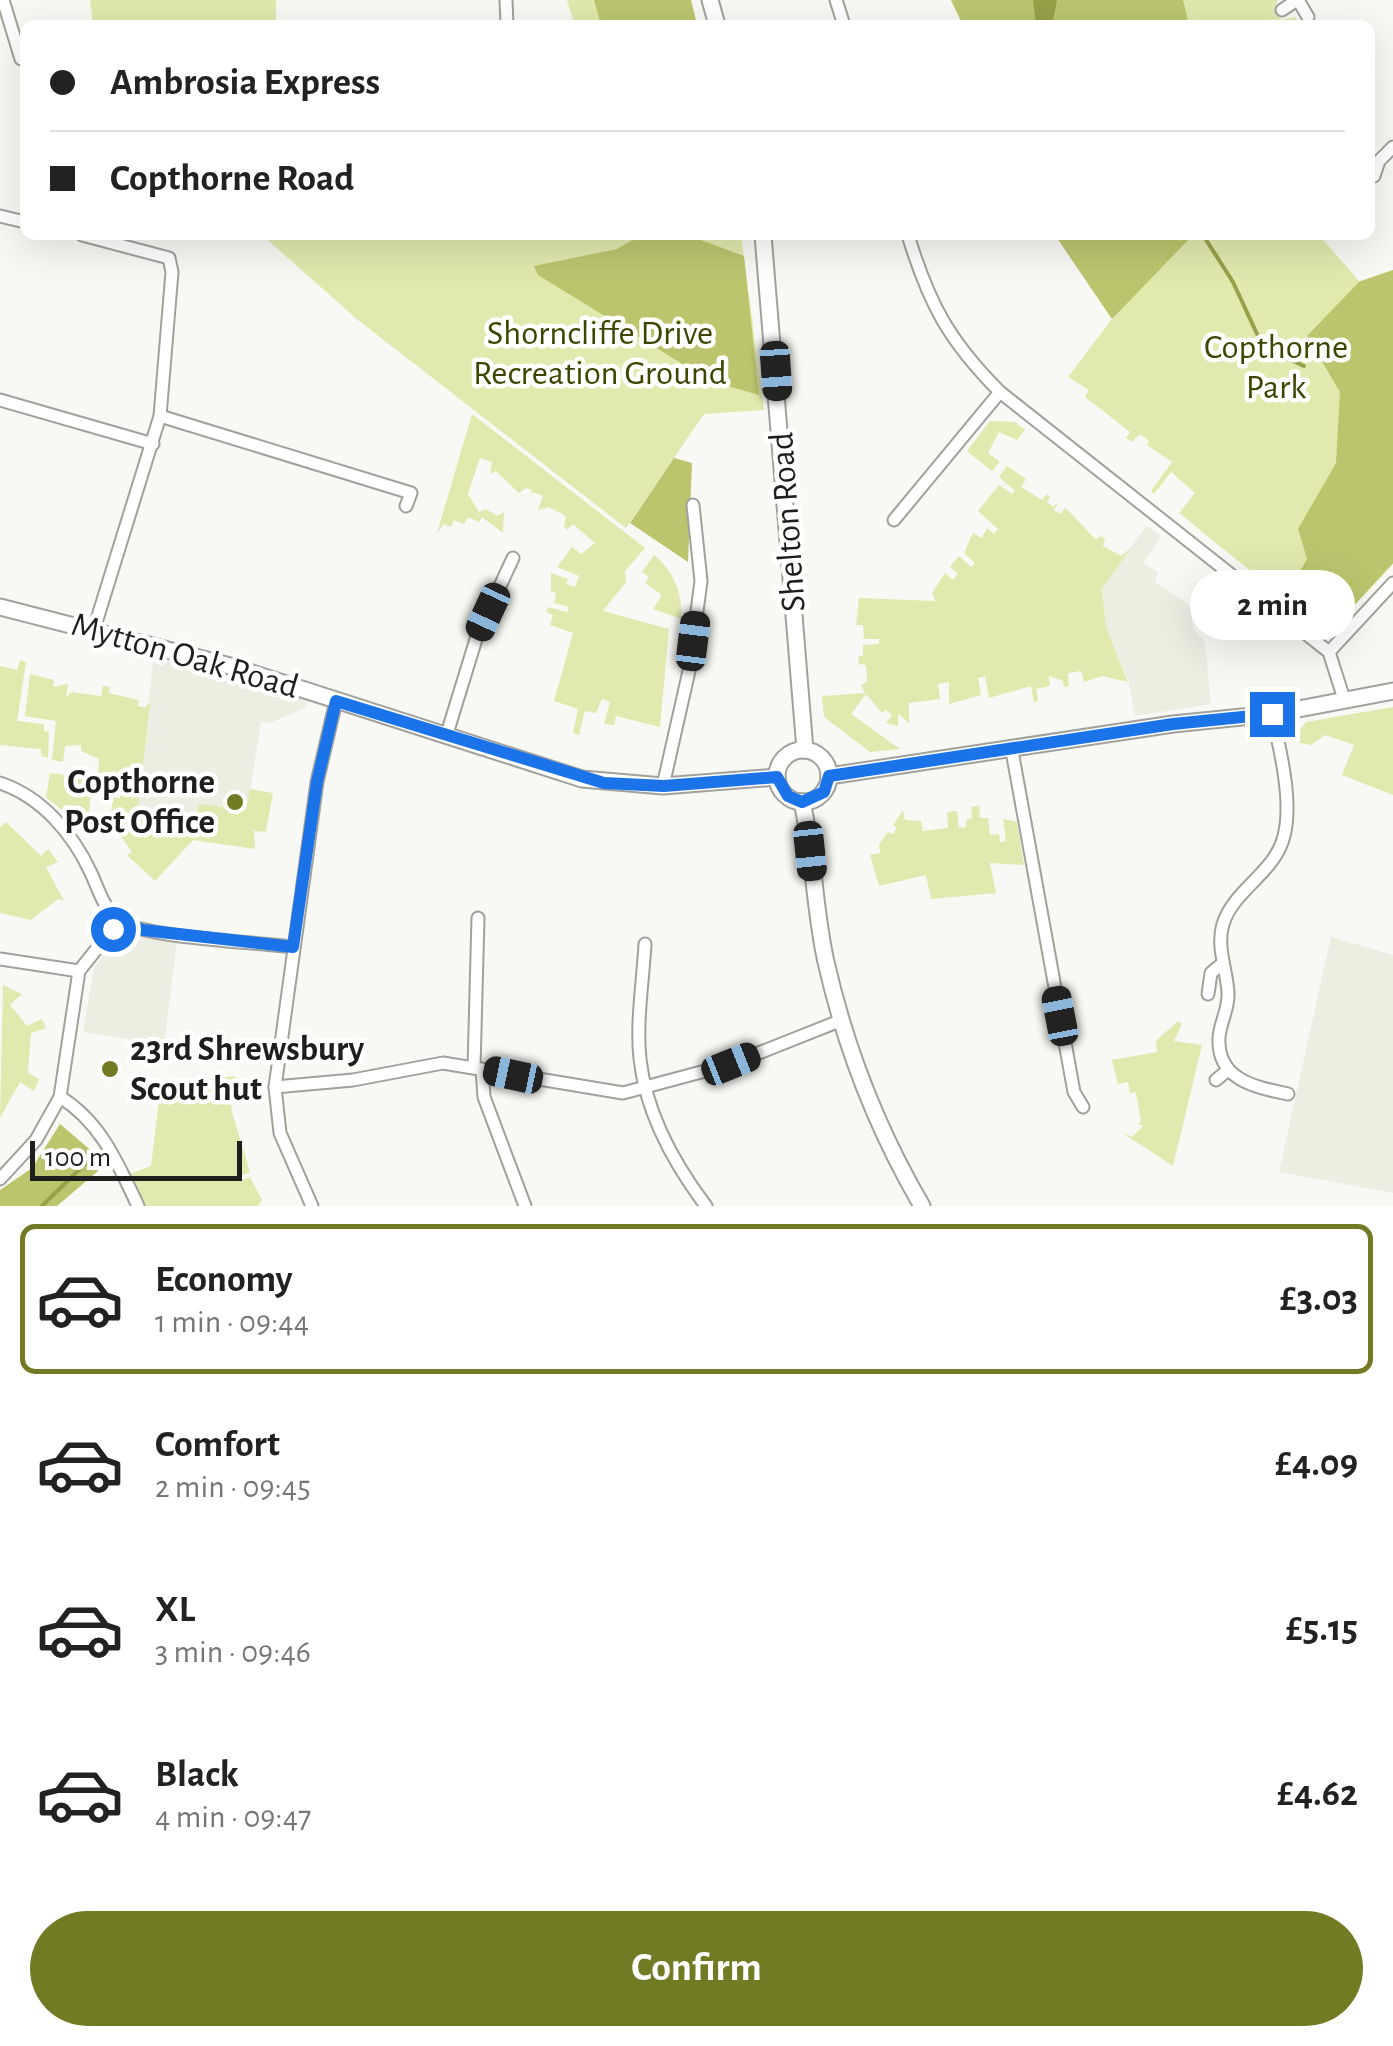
<!DOCTYPE html>
<meta charset="utf-8">
<style>
body{margin:0;font-family:"Alegreya Sans",sans-serif;background:#f2f2f2;color:#222;height:100vh;display:flex;flex-direction:column;font-size:38px;white-space:nowrap}
*{box-sizing:border-box;margin:0}
p{font-size:32px;color:#767676}
.icon{flex:none;width:55px;height:55px;fill:none;stroke:currentColor;stroke-width:2;stroke-linecap:round;stroke-linejoin:round}
.map{position:relative;height:1206px;overflow:hidden}
.side{display:flex;flex-direction:column;background:#fff;flex:1}
.side>*{flex:none}
.guide{position:absolute;left:20px;top:20px;width:1355px;height:220px;border-radius:15px;box-shadow:0 10px 40px #0002;display:grid;align-content:center;height:220px;padding:0 30px;background:#fff}
.scale{position:absolute;left:30px;bottom:25px;width:212px;box-sizing:border-box;padding-left:10px;border:5px solid #1e1e1c;border-top:0;font-size:28px;line-height:35px;white-space:nowrap;color:#1e1e1c;-webkit-text-stroke:8px #fff;paint-order:stroke}
.end{position:absolute;width:45px;height:45px;margin:-22px;border:12px solid #1a73e8;background:#fff;box-shadow:0 0 0 5px #fff}
.from{border-radius:50%}
.bubble{position:absolute;height:70px;border-radius:35px;background:#fff;box-shadow:0 10px 40px #0002;font-size:32px;font-weight:700;line-height:70px;text-align:center}
.car{position:absolute;width:30px;height:60px;margin:-30px -15px;border-radius:12px;box-shadow:0 0 8px 2px #0007;background:linear-gradient(#222 24%,#8ab4d8 0 40%,#222 0 76%,#8ab4d8 0 86%,#222 0)}
.guide b{display:flex;align-items:center;gap:35px;height:95px;font-size:38px}
.guide b+b{border-top:2px solid #e0e0e0}
.guide i{width:25px;height:25px;background:#222}
ul{padding:18px 0 0;list-style:none}
li{display:flex;align-items:center;gap:30px;height:150px;margin:0 20px 15px;padding:0 10px;border:5px solid transparent;border-radius:15px}
li div{flex:1}
li b{display:block;font-size:38px}
li em{font-style:normal;font-weight:700}
li.active{border-color:#737a24}
li>.icon{width:90px;height:90px;stroke-width:1.5}
.cta{display:flex;gap:20px;margin-top:auto;padding:20px 30px}
.cta a{flex:1;height:115px;border-radius:60px;background:#737a24;color:#fff;font-size:40px;font-weight:700;line-height:115px;text-align:center}
.map>svg:first-child{display:block}
.built{fill:#eceee2}
.green{fill:#e1e9ae}
.forest{fill:#bcc56e}
.water{fill:#98a049}
.lines{fill:none;stroke-linecap:round;stroke-linejoin:round}
.stream{stroke:#98a049;stroke-width:4}
.street-casing{stroke:#a0a19c;stroke-width:15}
.secondary-casing{stroke:#a0a19c;stroke-width:19}
.street{stroke:#fff;stroke-width:11}
.secondary{stroke:#fff;stroke-width:15}
.route{stroke:#1a73e8;stroke-width:12}
.poi-dot{fill:#737a24;stroke:#fff;stroke-width:4}
.labels{text-anchor:middle;dominant-baseline:central;stroke-width:9;stroke-linejoin:round;paint-order:stroke}
.park-label{font-size:35px;fill:#3f4400;stroke:#fff}
.street-label{font-size:35px;fill:#1e1e1c;stroke:#fff}
.poi-label{font-size:35px;font-weight:bold;fill:#1e1e1c;stroke:#fff;text-anchor:end}
</style>
<div class="map">
<svg width="1393" height="1206" viewBox="0 0 1393 1206">
<rect width="100%" height="100%" fill="#f8f9f4"/>
<!-- built -->
<g class="built">
<path d="M1146 526 1161 536 1143 563 1158 572 1155 582 1189 605 1194 630 1205 642 1211 704 1135 716 1128 680 1106 627 1102 587Z"/>
<path d="M154 652 309 700 304 708 270 723 261 722 247 810 196 825 137 818Z"/>
<path d="M139 935 177 942 164 1045 83 1032 94 967 113 945Z"/>
<path d="M1331 937 1393 955V1193L1279 1172Z"/>
</g>
<!-- green -->
<g class="green">
<path d="M90 0H276V25H93Z"/>
<path d="M567 0H691L697 25H575Z"/>
<path d="M951 0H1278L1274 9 1281 20 1295 17 1300 25H963Z"/>
<path d="M262 235H741L764 410 704 414 626 528 358 320Z"/>
<path d="M1055 235H1319L1359 281 1393 270V564L1328 634 1179 513 1195 493 1171 472 1154 494 1151 491 1172 462 1147 445 1149 441 1140 434 1132 442 1126 438 1130 432 1085 397 1089 390 1068 377 1112 319Z"/>
<path d="M472 414 645 548 625 571 626 582 603 611 669 629 660 727 616 716 614 725 604 724 610 702 602 699 596 713 585 711 579 735 573 733 578 709 554 701 573 633 550 625 553 615 546 612 548 607 567 612 569 607 554 603 556 593 547 589 551 590V573L568 579 566 584 575 587 579 576 557 567 572 547 581 554 595 543 573 524 567 530 564 527 566 516 549 507 538 510 543 496 533 492 530 498 532 490 526 488 519 493 496 471 490 474 492 462 480 458 468 494 479 512 486 509 497 516 504 512 503 533 482 517 479 522 468 517 464 524 454 520 451 527 444 524 437 533Z"/>
<path d="M990 421 1015 422 1025 430 1017 440 999 432 988 453 1000 462 992 471 967 451Z"/>
<path d="M1007 466 1026 479 1021 487 1042 500 1047 494 1050 497 1047 502 1053 507 1058 503 1054 510 1060 514 1065 508 1069 511 1096 540 1100 536 1105 539 1103 546 1121 556 1131 548 1102 588 1106 627 1128 682 1102 676 1084 682 1081 671 1068 673 1069 686 1064 687 1063 681 1049 676 1050 686 1036 689 1038 701 1034 702 1031 686 989 698 985 676 978 678 981 695 949 704V682L938 684 940 699 909 703V723L898 714V726L886 723 892 715 886 710 882 713 866 694 851 714 900 749 870 752 824 717 822 696 865 693 861 685 867 682 866 665 859 664 858 656H863V645L879 644V639H864L863 625H856L859 598 935 601 932 593 945 573 953 580 958 574 950 567 959 556 971 567 975 563 964 553 973 533 982 538 987 528 994 534 998 529 978 511 999 485 1012 494 1015 491 999 477Z"/>
<path d="M654 555C674 572 683 594 681 619L653 609 662 595 645 583 649 577 642 572Z"/>
<path d="M20 660 26 662 17 721 44 724V731L49 732 48 758 41 756V749L0 745V666L17 670Z"/>
<path d="M30 674 54 680 53 687 68 684 66 698 71 692 101 696 103 686 110 687 109 693 139 700 138 706 145 708 150 702 137 818 195 825 199 804 246 810 250 789 273 793 266 832 254 831 255 849 193 840 155 881 127 855 132 852 110 821 113 797 120 798 121 793 113 791 115 777 98 775 99 759 81 751V745L65 746 63 762 52 760 56 721 25 716Z"/>
<path d="M1393 707V795L1342 775 1354 745 1325 735 1311 745 1292 741 1306 722Z"/>
<path d="M50 773 92 779 89 814H67L46 797Z"/>
<path d="M979 806 980 818H988L990 835 999 834 1000 842 1006 841 1003 819 1017 822 1024 865 990 863 996 893 931 899 926 875 879 886 870 855 880 853 879 844 888 832 893 834 897 828 893 825 903 810 905 820 921 821 923 831 948 828 947 812 957 811 959 828 966 827V820L972 818 971 807Z"/>
<path d="M6 822 41 856 48 849 58 862 46 867 64 901 58 899 31 920 0 913V827Z"/>
<path d="M3 985 22 994 10 1005 27 1026 42 1019 46 1028 31 1033 28 1073 39 1079 34 1091 20 1082 0 1118Z"/>
<path d="M1178 1021 1182 1024 1174 1041 1202 1045 1173 1166 1121 1132 1132 1137 1143 1126 1138 1123 1141 1122 1136 1092 1130 1093 1128 1082 1118 1084 1112 1060 1157 1052 1156 1041Z"/>
<path d="M235 1076 237 1102 231 1103 232 1112 250 1172 237 1177 239 1181 250 1177 262 1200 258 1206H142L127 1175 151 1166 161 1085Z"/>
</g>
<!-- forest -->
<g class="forest">
<path d="M594 0H691L697 25H601Z"/>
<path d="M951 0H1183L1189 25H963Z"/>
<path d="M641 235H687L744 256 759 395 710 381 538 275 534 266 617 249Z"/>
<path d="M1055 235H1193L1112 319Z"/>
<path d="M1393 270V563L1328 634 1284 598 1307 559 1298 529 1336 463 1340 392 1307 336 1359 282Z"/>
<path d="M674 458 692 463 688 562 630 523Z"/>
<path d="M60 1124 94 1153 98 1171 57 1206H0V1190L32 1168Z"/>
</g>
<!-- water -->
<path class="water" d="M1033 0H1057L1052 25H1036Z"/>
<g class="lines">
<!-- stream -->
<g class="stream">
<path d="M1203 235 1233 282 1263 347 1304 366"/>
<path d="M42 1206 87 1162"/>
</g>
<defs>
<g id="street">
<path d="M3 0 21 59"/>
<path d="M506 0 507 25"/>
<path d="M836 0 844 25"/>
<path d="M1298 0 1308 17"/>
<path d="M1282 10 1297 0"/>
<path d="M1374 176 1379 161 1393 147"/>
<path d="M0 216 25 222"/>
<path d="M82 235 169 258 172 272 160 416 94 629"/>
<path d="M908 235C929 304 949 341 1000 392L1329 652 1344 699"/>
<path d="M0 400 153 444"/>
<path d="M160 416 411 493 406 506"/>
<path d="M894 520 1000 392"/>
<path d="M1329 652 1393 583"/>
<path d="M1272 714C1280 749 1293 801 1284 836 1275 873 1234 889 1223 924 1216 947 1227 970 1228 993 1229 1009 1220 1022 1219 1038 1217 1080 1255 1087 1288 1094"/>
<path d="M446 737 477 636 513 558"/>
<path d="M1012 751 1074 1092 1083 1107"/>
<path d="M0 783C42 797 73 834 91 873 98 888 104 909 118 920 142 938 257 942 293 947"/>
<path d="M663 786 689 671 701 581 693 505"/>
<path d="M645 944C643 981 636 1022 640 1059 646 1113 675 1165 706 1206"/>
<path d="M0 959 79 971"/>
<path d="M1208 994 1211 973 1223 963"/>
<path d="M474 1067 478 918"/>
<path d="M482 1069 484 1097 525 1206"/>
<path d="M1216 1080 1228 1070"/>
<path d="M275 1087 353 1080 443 1063 623 1093 731 1064 842 1020"/>
<path d="M60 1097C101 1122 118 1164 138 1206"/>
<path d="M0 1179 36 1140 60 1097 79 971 119 921"/>
<path d="M312 1206 280 1133 275 1087 317 782 336 701"/>
</g>
<g id="secondary">
<path d="M710 0 717 25"/>
<path d="M763 235 805 750"/>
<path d="M0 607 230 666 582 779 663 786 777 777"/>
<circle cx="803" cy="776" r="26"/>
<path d="M829 776 1173 724 1272 714 1393 691"/>
<path d="M802 802C814 854 814 909 826 962 846 1050 877 1129 922 1206"/>
</g>
</defs>
<!-- street casing -->
<use href="#street" class="street-casing"/>
<!-- secondary casing -->
<use href="#secondary" class="secondary-casing"/>
<!-- street -->
<use href="#street" class="street"/>
<!-- secondary -->
<use href="#secondary" class="secondary"/>
</g>
<g class="lines">
<!-- route -->
<path class="route" d="M113 929 119 921 143 930 293 947 317 782 336 701 604 783 664 786 777 777 788 796 802 802 824 792 829 776 1173 724 1272 714"/>
</g>
<!-- markers -->
<g class="poi-dot">
<circle cx="235" cy="802" r="10"/>
<circle cx="110" cy="1069" r="10"/>
</g>
<g class="labels">
<!-- park labels -->
<g class="park-label">
<text x="600" y="333">Shorncliffe Drive<tspan x="600" dy="40">Recreation Ground</tspan></text>
<text x="1276" y="347">Copthorne<tspan x="1276" dy="40">Park</tspan></text>
</g>
<!-- street labels -->
<g class="street-label">
<text transform="translate(788 522) rotate(-94)">Shelton Road</text>
<text transform="translate(185 656) rotate(16)">Mytton Oak Road</text>
</g>
<!-- poi labels -->
<g class="poi-label">
<text x="215" y="782">Copthorne<tspan x="215" dy="40">Post Office</tspan></text>
<text x="130" y="1049" text-anchor="start">23rd Shrewsbury<tspan x="130" dy="40">Scout hut</tspan></text>
</g>
</g>
</svg>
<div class="scale">100 m</div>
<i class="end from" style="left:113px;top:929px"></i>
<i class="end" style="left:1272px;top:714px"></i>
<div class="bubble" style="left:1190px;top:570px;width:165px">2 min</div>
<i class="car" style="left:776px;top:371px;rotate:176deg"></i>
<i class="car" style="left:488px;top:612px;rotate:205deg"></i>
<i class="car" style="left:693px;top:641px;rotate:7deg"></i>
<i class="car" style="left:810px;top:851px;rotate:174deg"></i>
<i class="car" style="left:1060px;top:1016px;rotate:349deg"></i>
<i class="car" style="left:731px;top:1064px;rotate:68deg"></i>
<i class="car" style="left:513px;top:1075px;rotate:282deg"></i>
<div class="guide">
<b><i class="from"></i>Ambrosia Express</b>
<b><i></i>Copthorne Road</b>
</div>
</div>
<section class="side">
<ul>
<li class="active"><svg class="icon" aria-label="car" viewBox="0 0 24 24"><path d="M5 17H2v-5l4-1 3-4h7l3 4 3 1v5h-3M9 17h6M6 11h13"/><circle cx="7" cy="17" r="2"/><circle cx="17" cy="17" r="2"/></svg><div><b>Economy</b><p>1 min · 09:44</p></div><em>£3.03</em></li>
<li><svg class="icon" aria-label="car" viewBox="0 0 24 24"><path d="M5 17H2v-5l4-1 3-4h7l3 4 3 1v5h-3M9 17h6M6 11h13"/><circle cx="7" cy="17" r="2"/><circle cx="17" cy="17" r="2"/></svg><div><b>Comfort</b><p>2 min · 09:45</p></div><em>£4.09</em></li>
<li><svg class="icon" aria-label="car" viewBox="0 0 24 24"><path d="M5 17H2v-5l4-1 3-4h7l3 4 3 1v5h-3M9 17h6M6 11h13"/><circle cx="7" cy="17" r="2"/><circle cx="17" cy="17" r="2"/></svg><div><b>XL</b><p>3 min · 09:46</p></div><em>£5.15</em></li>
<li><svg class="icon" aria-label="car" viewBox="0 0 24 24"><path d="M5 17H2v-5l4-1 3-4h7l3 4 3 1v5h-3M9 17h6M6 11h13"/><circle cx="7" cy="17" r="2"/><circle cx="17" cy="17" r="2"/></svg><div><b>Black</b><p>4 min · 09:47</p></div><em>£4.62</em></li>
</ul>
<div class="cta"><a>Confirm</a></div>
</section>
